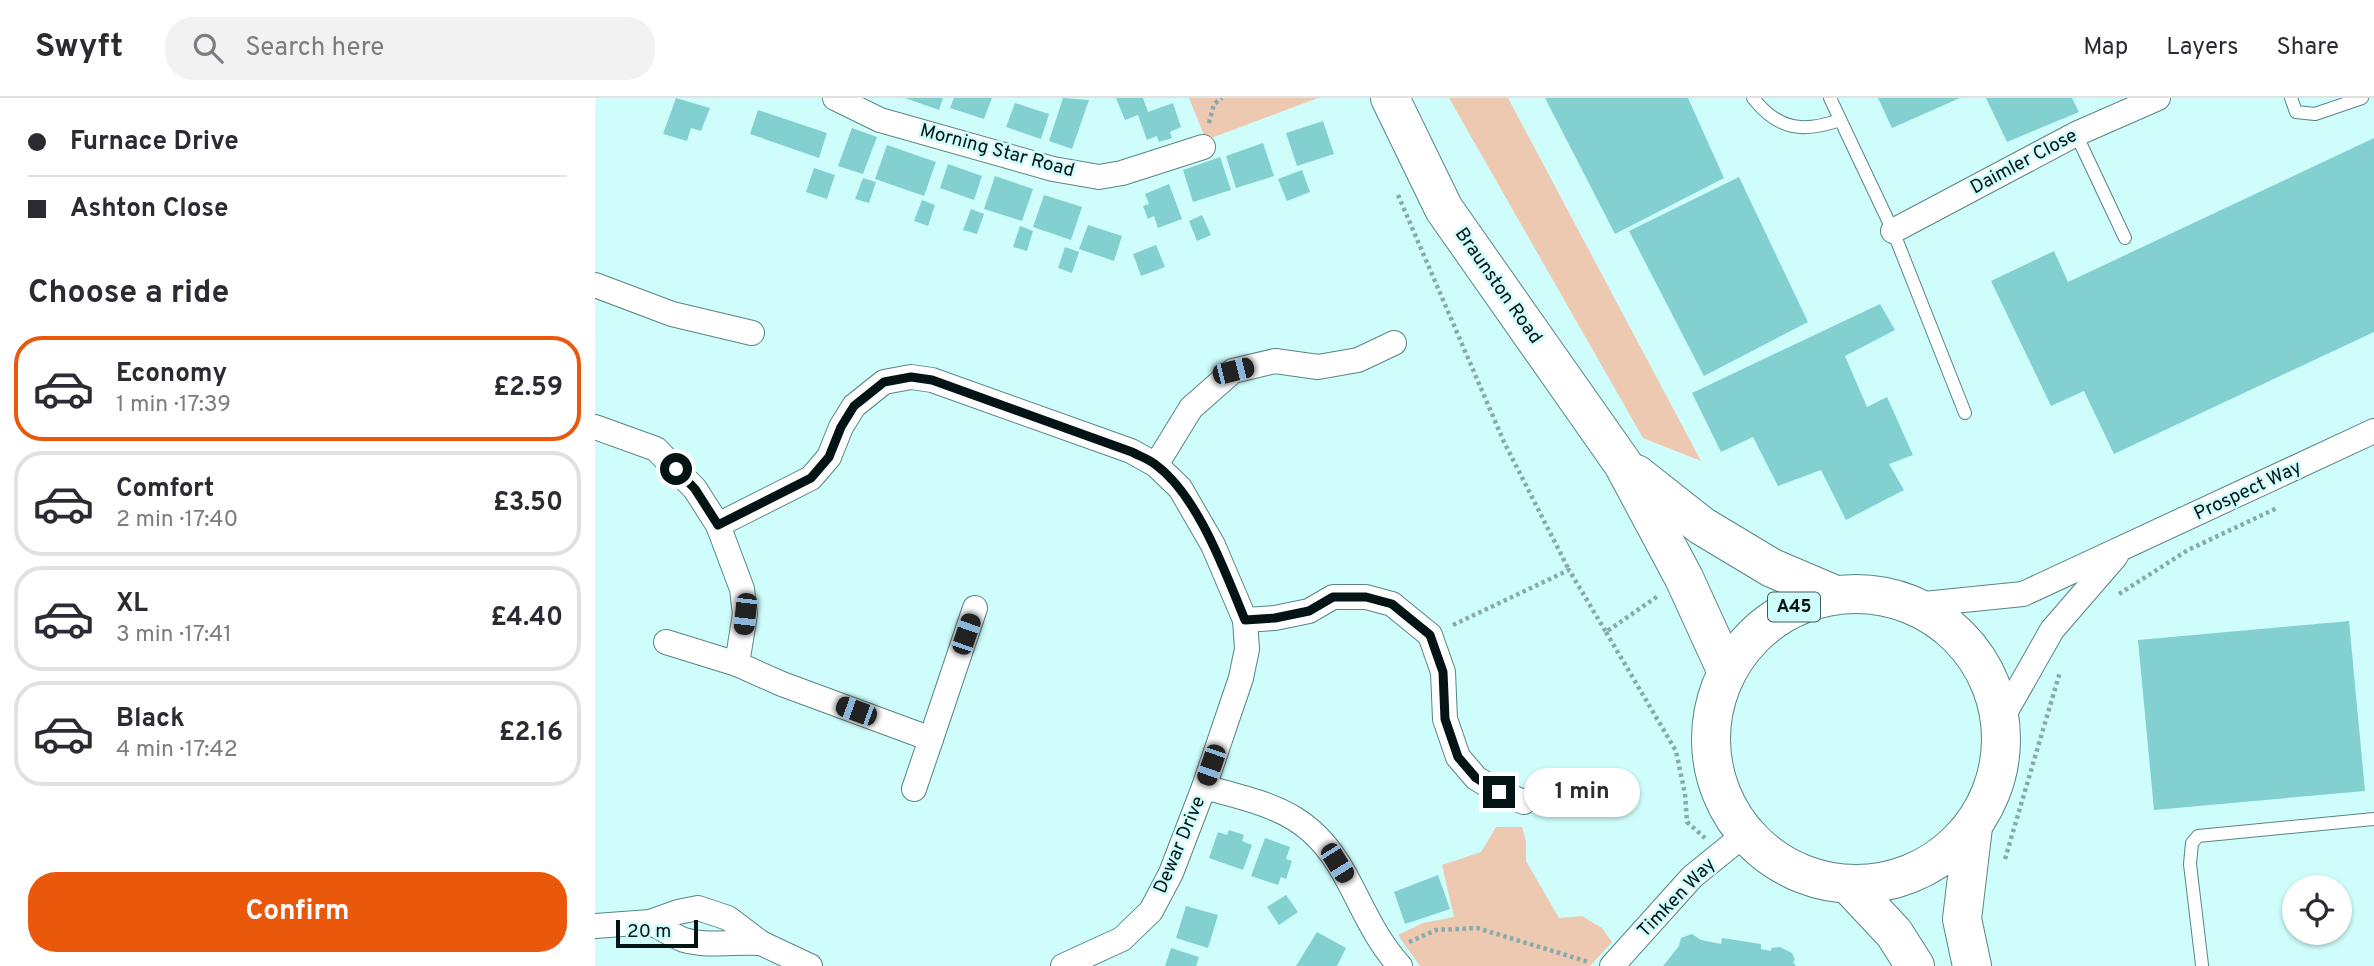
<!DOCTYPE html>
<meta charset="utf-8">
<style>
body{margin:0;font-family:Overpass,sans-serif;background:#f2f2f3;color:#2b2b33;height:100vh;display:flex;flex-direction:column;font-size:26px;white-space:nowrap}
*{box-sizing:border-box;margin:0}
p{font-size:23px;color:#7c7c81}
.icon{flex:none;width:38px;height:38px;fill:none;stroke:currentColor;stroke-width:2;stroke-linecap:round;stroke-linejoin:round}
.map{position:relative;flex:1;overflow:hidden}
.panel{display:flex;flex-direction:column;background:#fff;width:595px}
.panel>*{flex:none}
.banner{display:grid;align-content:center;height:154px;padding:0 28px;background:#fff}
.controls{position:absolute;left:1687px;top:777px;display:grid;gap:14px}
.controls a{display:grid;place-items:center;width:70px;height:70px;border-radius:50%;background:#fff;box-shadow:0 2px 5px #0004;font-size:35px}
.scale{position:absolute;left:21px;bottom:18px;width:82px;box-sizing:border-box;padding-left:7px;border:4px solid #041414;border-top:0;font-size:19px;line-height:24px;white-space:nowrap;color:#041414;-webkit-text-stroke:5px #cffdfc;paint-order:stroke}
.end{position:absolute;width:32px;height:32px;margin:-16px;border:9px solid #041414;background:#fff;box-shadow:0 0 0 4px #fff}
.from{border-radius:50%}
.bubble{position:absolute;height:49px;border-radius:24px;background:#fff;box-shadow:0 2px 5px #0004;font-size:23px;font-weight:700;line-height:49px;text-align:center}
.car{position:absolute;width:21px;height:42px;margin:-21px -10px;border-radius:9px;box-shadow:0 0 5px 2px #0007;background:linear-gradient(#222 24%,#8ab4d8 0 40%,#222 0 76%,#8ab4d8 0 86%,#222 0)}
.banner b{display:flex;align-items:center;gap:24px;height:66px;font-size:26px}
.banner b+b{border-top:2px solid #e1e1e2}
.banner i{width:18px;height:18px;background:#2b2b33}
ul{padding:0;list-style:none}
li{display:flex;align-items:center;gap:21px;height:105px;margin:0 14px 10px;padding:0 14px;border:4px solid #e1e1e2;border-radius:28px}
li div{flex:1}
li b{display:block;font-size:26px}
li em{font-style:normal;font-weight:700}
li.selected{border-color:#ea580c}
li>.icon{width:63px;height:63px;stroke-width:1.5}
h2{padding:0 28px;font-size:32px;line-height:84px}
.cta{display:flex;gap:14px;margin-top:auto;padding:14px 28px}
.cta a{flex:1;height:80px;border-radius:28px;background:#ea580c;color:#fff;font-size:28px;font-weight:700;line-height:80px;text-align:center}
header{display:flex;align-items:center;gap:42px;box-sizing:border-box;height:98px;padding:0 35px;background:#fff;border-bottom:2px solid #e1e1e2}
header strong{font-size:33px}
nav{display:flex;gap:38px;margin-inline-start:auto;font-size:24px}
.search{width:490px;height:63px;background:#f2f2f3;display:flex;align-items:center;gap:18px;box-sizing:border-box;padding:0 24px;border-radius:28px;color:#7c7c81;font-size:26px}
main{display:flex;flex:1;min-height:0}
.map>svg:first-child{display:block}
.green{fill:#eec9b1}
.building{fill:#82d0d0}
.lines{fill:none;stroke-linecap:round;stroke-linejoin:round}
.service-casing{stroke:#598484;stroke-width:14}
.minor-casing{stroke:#598484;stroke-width:26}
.trunk-casing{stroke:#598484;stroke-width:40}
.path{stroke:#87abaa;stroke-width:4.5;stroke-dasharray:3.5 3.5;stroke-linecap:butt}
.service{stroke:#fff;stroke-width:12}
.minor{stroke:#fff;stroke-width:24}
.trunk{stroke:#fff;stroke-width:38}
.route{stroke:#041414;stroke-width:9}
.labels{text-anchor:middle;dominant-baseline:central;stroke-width:5;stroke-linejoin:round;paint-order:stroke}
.shield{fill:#cffdfc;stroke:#415a5a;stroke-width:2}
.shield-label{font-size:18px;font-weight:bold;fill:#041414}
.street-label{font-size:19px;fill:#041414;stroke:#cffdfc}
</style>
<header>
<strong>Swyft</strong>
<div class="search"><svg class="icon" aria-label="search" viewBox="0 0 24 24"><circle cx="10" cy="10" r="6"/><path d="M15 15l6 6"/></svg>Search here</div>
<nav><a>Map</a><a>Layers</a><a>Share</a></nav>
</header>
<main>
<section class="panel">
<div class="banner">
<b><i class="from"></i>Furnace Drive</b>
<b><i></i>Ashton Close</b>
</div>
<h2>Choose a ride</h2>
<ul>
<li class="selected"><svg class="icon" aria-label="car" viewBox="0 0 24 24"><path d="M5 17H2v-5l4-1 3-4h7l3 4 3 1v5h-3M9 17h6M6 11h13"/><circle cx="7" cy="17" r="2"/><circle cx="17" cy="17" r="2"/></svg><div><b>Economy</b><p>1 min · 17:39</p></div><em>£2.59</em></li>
<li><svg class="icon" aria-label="car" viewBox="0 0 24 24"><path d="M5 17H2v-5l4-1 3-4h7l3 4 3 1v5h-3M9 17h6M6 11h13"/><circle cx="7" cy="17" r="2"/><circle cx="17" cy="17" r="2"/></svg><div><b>Comfort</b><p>2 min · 17:40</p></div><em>£3.50</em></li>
<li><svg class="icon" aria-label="car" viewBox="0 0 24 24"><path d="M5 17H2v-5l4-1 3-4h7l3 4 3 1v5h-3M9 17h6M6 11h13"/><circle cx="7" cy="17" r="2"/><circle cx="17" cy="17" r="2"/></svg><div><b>XL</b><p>3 min · 17:41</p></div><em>£4.40</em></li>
<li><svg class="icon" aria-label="car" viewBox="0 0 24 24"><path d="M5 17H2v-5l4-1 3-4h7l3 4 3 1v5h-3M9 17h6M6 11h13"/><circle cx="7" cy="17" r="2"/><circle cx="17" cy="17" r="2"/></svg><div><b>Black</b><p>4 min · 17:42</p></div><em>£2.16</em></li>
</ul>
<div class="cta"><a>Confirm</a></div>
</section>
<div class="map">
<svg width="1779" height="868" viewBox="0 0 1779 868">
<rect width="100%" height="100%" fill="#cffdfc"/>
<!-- green -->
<g class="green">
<path d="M594 0H723L611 42Z"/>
<path d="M854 0H913L1106 363 1048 340Z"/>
<path d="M901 729H927L931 743V763L964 820 987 818 1007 830 1017 844 995 868H825L803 837 828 825 859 819 847 767 886 754Z"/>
</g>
<!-- building -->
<g class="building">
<path d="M81 0 115 10 106 33 96 30 92 43 68 36Z"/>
<path d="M310 0H348L344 12Z"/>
<path d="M359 0H397L389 21 355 10Z"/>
<path d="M468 0 494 2 477 51 454 43Z"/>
<path d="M521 0H548L553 14 578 5 586 29 575 34 577 40 564 44 562 38 552 42 543 17 530 22Z"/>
<path d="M950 0H1093L1129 80 1020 136Z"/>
<path d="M1283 0H1365L1297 30Z"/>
<path d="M1391 0H1477L1484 14 1412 44Z"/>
<path d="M420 5 454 16 446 41 411 29Z"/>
<path d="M163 12 232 35 224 60 155 36Z"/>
<path d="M728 23 739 56 702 68 691 35Z"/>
<path d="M257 30 282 39 268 76 243 68Z"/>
<path d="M1779 40V234L1519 356 1489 293 1456 308 1396 183 1459 153 1473 184Z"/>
<path d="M668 45 679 78 641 90 631 58Z"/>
<path d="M292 47 341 64 329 98 280 81Z"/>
<path d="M625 59 636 92 598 104 588 72Z"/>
<path d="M353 66 387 78 379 102 345 90Z"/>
<path d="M219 70 240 77 232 101 211 94Z"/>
<path d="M707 72 715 94 692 103 683 81Z"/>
<path d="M400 78 438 91 427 123 389 111Z"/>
<path d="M1144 79 1213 224 1109 278 1034 133Z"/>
<path d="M268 80 281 84 274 105 260 101Z"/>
<path d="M574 86 587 121 563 130 559 118 553 121 548 108 554 106 550 96Z"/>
<path d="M449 97 487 109 476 142 438 129Z"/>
<path d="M327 102 340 107 333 128 319 123Z"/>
<path d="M376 111 389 116 382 136 368 132Z"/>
<path d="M607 117 616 137 602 143 594 123Z"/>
<path d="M493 127 527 138 519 163 484 151Z"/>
<path d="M425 128 438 133 432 153 418 149Z"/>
<path d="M561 147 570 169 546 178 538 156Z"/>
<path d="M470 149 484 154 477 175 463 170Z"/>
<path d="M1285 206 1300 232 1250 258 1272 309 1292 299 1318 357 1294 366 1309 392 1251 422 1226 372 1183 388 1158 339 1126 354 1097 295Z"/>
<path d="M1754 523 1770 693 1559 712 1543 542Z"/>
<path d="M634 732 649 737 647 743 657 747 648 772 614 760 623 734 632 737Z"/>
<path d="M670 740 695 749 691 761 697 763 691 781 686 779 683 787 656 778Z"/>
<path d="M843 777 855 811 810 826 799 794Z"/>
<path d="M691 797 703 814 684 827 672 809Z"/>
<path d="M591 808 623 817 613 850 581 840Z"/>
<path d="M722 834 751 850 742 868H701Z"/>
<path d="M1097 836 1106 842 1126 846 1127 840 1166 846V851L1176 853V850L1185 849 1197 855 1200 862 1198 864 1201 868H1068L1084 848 1086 840Z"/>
<path d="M576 850 604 859 601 868H570Z"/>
</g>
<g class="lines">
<defs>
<g id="service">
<path d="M1158 0C1183 32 1208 35 1245 22"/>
<path d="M1235 0 1298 133 1370 315"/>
<path d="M1696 0 1701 14 1720 16 1767 0"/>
<path d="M1481 36 1530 140"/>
<path d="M1607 867 1595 766 1597 745 1603 738 1779 721"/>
</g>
<g id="minor">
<path d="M240 0 285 22 458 71 504 79 527 75 608 49"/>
<path d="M1298 133 1481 36 1563 0"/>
<path d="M0 187 77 216 157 235"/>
<path d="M0 329 61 351 100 391 123 427 147 491 150 516 142 566 187 586 336 641 319 691"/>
<path d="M561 367 596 310 638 273 680 263 723 269 763 262 799 245"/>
<path d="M123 427 216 380 234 359 246 329 259 308 289 284 316 279 337 282 536 353 561 367 585 390 618 447 650 522 652 551 646 580 609 689 576 775 556 813 527 841 468 868"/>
<path d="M1319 507 1428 496 1779 333"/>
<path d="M650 522 680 520 714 513 738 499H771L797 506 835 537 848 574 850 621 863 659 881 680 904 694 929 704"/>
<path d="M71 544 142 566"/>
<path d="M1406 622 1457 532 1521 458"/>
<path d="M336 641 380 510"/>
<path d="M609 689C684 709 720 716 757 790 771 817 784 846 805 868"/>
<path d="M55 824C66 830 78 838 89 842 114 849 141 843 166 845"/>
<path d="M0 828 55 824 83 814 103 810 133 820 166 845 215 868"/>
<path d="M1017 868 1097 779 1150 736"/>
</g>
<g id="trunk">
<path d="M795 0 849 111 1028 366 1089 480 1131 572"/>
<path d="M1041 376 1107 428 1177 470 1238 496"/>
<circle cx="1261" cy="641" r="145"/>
<path d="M1254 787 1299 835 1320 868"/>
<path d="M1377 868 1367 821 1378 729"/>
</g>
</defs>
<!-- service casing -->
<use href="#service" class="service-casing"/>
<!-- minor casing -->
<use href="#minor" class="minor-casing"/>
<!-- trunk casing -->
<use href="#trunk" class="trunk-casing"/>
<!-- path -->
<g class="path">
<path d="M614 25 619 6 627 0"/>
<path d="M803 97 909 344 974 472"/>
<path d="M1524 496 1593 452 1682 410"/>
<path d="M858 527 974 472 1011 534 1063 498"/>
<path d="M1011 534 1081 653 1090 696 1092 724 1110 740"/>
<path d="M1410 761 1465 574"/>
<path d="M814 844 841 832 882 830 994 864"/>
</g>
<!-- service -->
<use href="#service" class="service"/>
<!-- minor -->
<use href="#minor" class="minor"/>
<!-- trunk -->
<use href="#trunk" class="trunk"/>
</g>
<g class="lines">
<!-- route -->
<path class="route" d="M81 371 100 391 123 427 216 380 234 359 246 329 259 308 289 284 316 279 337 282 537 354C544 358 554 361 561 367 603 398 630 474 650 522L680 520 714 513 738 499H771L797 506 835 537 848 574 850 621 863 659 881 680 904 694"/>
</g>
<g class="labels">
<!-- shield labels -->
<rect class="shield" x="1173" y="494.5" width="52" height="29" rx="5"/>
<g class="shield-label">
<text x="1199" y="509">A45</text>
</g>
<!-- street labels -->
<g class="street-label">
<text transform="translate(402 53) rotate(15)">Morning Star Road</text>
<text transform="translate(1429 64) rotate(-28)">Daimler Close</text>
<text transform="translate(903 188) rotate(55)">Braunston Road</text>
<text transform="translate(1653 393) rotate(-25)">Prospect Way</text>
<text transform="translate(585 747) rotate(-67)">Dewar Drive</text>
<text transform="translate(1082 800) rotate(-46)">Timken Way</text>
</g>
</g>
</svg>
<div class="controls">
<a><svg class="icon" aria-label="locate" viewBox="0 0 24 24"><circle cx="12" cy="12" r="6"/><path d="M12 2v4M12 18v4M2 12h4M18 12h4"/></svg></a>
</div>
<div class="scale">20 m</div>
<i class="end from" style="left:81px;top:371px"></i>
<i class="end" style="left:904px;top:694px"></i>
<div class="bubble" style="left:929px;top:670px;width:116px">1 min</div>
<i class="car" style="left:638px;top:273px;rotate:76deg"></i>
<i class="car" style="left:150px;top:516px;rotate:186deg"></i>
<i class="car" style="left:371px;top:536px;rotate:19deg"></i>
<i class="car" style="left:261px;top:613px;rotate:290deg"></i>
<i class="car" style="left:616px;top:667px;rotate:199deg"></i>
<i class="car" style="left:742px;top:765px;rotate:148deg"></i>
</div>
</main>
